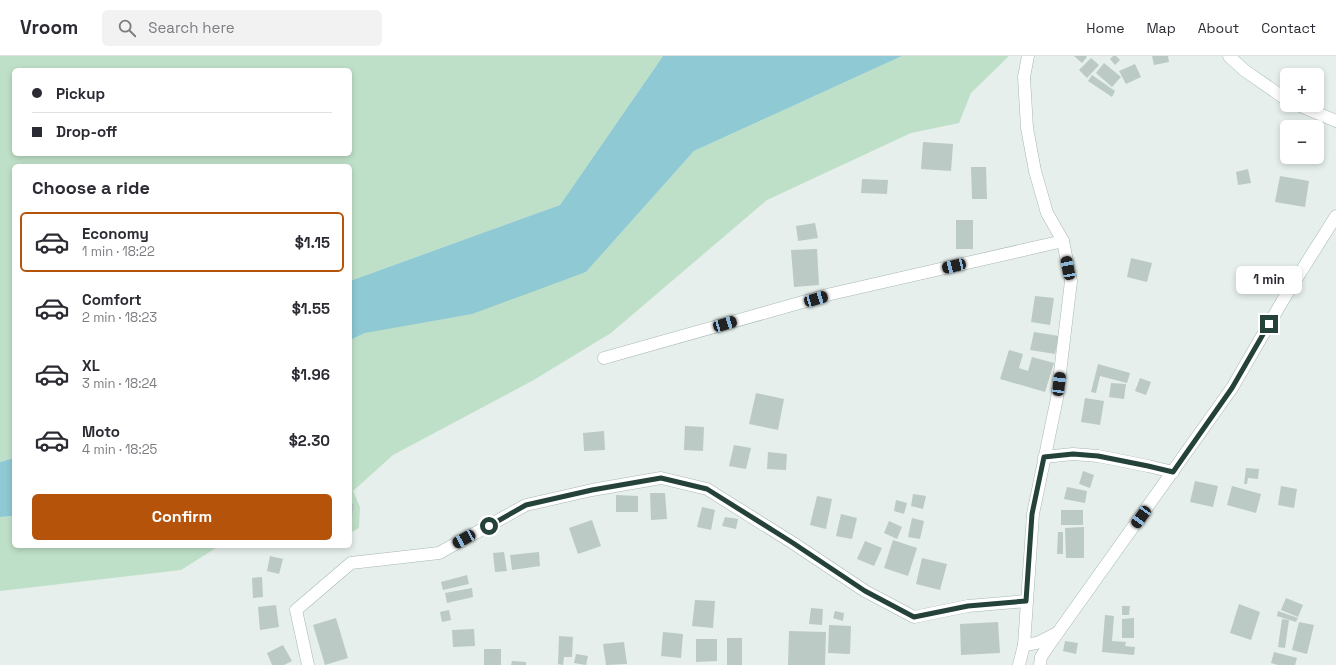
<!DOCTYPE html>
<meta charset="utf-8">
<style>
body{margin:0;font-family:"Space Grotesk",sans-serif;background:#f2f2f3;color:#2b2b33;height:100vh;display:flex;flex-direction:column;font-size:15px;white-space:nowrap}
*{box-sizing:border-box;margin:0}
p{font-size:13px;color:#7c7c81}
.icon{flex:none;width:22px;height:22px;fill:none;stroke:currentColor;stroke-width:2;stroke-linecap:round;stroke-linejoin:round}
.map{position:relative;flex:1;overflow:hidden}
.details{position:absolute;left:12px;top:108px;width:340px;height:384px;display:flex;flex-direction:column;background:#fff;border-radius:6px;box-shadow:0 2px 6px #0003}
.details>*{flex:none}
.banner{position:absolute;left:12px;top:12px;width:340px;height:88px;border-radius:6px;box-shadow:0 2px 6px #0003;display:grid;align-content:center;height:88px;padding:0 20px;background:#fff}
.buttons{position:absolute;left:1280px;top:12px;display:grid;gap:8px}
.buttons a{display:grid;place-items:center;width:44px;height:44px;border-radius:6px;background:#fff;box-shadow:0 2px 6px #0003;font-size:20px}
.end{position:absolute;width:18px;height:18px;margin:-9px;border:5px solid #24423a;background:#fff;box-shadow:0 0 0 2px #fff}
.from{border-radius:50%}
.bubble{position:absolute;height:28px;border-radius:6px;background:#fff;box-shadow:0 2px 6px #0003;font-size:13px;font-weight:600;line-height:28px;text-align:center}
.car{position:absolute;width:12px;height:24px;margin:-12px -6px;border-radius:5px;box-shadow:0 0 3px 1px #0007;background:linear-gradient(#222 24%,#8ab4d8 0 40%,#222 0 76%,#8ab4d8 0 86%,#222 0)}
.banner b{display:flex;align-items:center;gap:14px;height:38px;font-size:15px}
.banner b+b{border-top:1px solid #e1e1e2}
.banner i{width:10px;height:10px;background:#2b2b33}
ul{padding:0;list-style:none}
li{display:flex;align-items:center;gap:12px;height:60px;margin:0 8px 6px;padding:0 12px;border:2px solid transparent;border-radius:6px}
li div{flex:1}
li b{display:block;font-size:15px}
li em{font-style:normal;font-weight:600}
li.active{border-color:#b45309}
li>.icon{width:36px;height:36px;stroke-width:1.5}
h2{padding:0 20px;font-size:18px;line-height:48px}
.primary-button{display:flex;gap:8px;margin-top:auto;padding:8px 20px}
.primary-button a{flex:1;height:46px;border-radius:6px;background:#b45309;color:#fff;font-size:16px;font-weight:600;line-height:46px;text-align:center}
header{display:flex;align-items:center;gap:24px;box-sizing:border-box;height:56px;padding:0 20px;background:#fff;border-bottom:1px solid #e1e1e2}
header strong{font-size:19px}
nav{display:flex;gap:22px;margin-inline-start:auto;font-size:14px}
.search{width:280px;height:36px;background:#f2f2f3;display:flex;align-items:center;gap:10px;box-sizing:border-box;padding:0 14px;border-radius:6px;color:#7c7c81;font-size:15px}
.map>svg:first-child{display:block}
.green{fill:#bfe0c8;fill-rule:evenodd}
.water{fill:#8ec9d4}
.building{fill:#bbcac4}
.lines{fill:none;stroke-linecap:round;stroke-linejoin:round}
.street-casing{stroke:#a8b8b2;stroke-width:13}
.street{stroke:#fff;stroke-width:12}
.route{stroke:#24423a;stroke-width:5}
</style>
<header>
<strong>Vroom</strong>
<div class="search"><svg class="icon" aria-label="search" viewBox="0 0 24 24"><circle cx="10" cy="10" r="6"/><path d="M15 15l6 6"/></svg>Search here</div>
<nav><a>Home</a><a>Map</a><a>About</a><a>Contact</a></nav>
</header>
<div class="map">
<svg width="1336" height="609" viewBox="0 0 1336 609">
<rect width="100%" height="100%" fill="#e6efeb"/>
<!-- green -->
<g class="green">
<path d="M0 0H663L560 149 350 225V110H14V402L0 406ZM14 14H350V98H14Z"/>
<path d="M902 0H1009L971 37 959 67 911 77 767 144 611 277 532 325 393 399 353 435 360 451 359 472 350 477V284L365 277 586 216 694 95Z"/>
<path d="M14 460V490H219L181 514 0 535V461Z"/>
</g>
<!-- water -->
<g class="water">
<path d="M663 0H902L694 95 586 216 472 258 365 277 350 284V225L560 149Z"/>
<path d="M14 402V460L0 461V406Z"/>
</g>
<!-- building -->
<g class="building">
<path d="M1074 0H1086L1087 1 1082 7Z"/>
<path d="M1113 0H1116L1120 4 1115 9 1110 3Z"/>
<path d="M1152 0H1168L1169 6 1154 9Z"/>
<path d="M1091 2 1099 9 1087 22 1079 14Z"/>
<path d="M1104 7 1121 21 1112 31 1096 17Z"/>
<path d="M1135 8 1141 21 1126 28 1119 15Z"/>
<path d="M1092 19 1115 35 1112 41 1088 25Z"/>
<path d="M923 86 953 88 951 115 921 113Z"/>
<path d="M971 111H986L987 143H972Z"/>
<path d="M1248 113 1251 127 1238 129 1236 116Z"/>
<path d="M1280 120 1309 125 1305 151 1275 146Z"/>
<path d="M862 123 888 124 887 138 861 137Z"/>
<rect x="956" y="164" width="17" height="29"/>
<path d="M815 167 818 182 798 185 796 170Z"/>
<path d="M817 193 819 229 794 231 791 194Z"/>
<path d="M1131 202 1152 207 1147 226 1127 221Z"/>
<path d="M1035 240 1054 242 1050 269 1031 266Z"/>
<path d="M1034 276 1059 280 1055 298 1030 294Z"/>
<path d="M1009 294 1023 298 1019 312 1028 315 1032 301 1054 307 1045 336 1000 323Z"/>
<path d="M1098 308 1130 317 1127 327 1100 320 1096 337 1091 336Z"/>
<path d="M1140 322 1151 326 1146 339 1135 335Z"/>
<path d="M1111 327 1126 328 1124 343 1109 341Z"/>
<path d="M756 337 784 343 778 374 749 368Z"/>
<path d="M1085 342 1104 345 1100 369 1081 366Z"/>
<path d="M685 370 704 371 703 395 684 394Z"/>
<path d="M604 375 605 394 584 395 583 377Z"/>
<path d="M734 389 751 392 746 413 729 410Z"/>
<path d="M768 396 787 398 786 414 767 413Z"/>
<path d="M1246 412 1259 413 1258 423 1248 422 1247 428H1244Z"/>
<path d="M1083 415 1094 419 1090 432 1079 428Z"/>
<path d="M1195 425 1218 430 1213 451 1190 446Z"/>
<path d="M1232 430 1261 438 1256 457 1227 449Z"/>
<path d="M1281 430 1297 433 1294 452 1278 449Z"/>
<path d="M1067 431 1087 435 1085 447 1064 443Z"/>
<path d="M650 437H665L667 463 651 464Z"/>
<path d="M913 438 926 440 923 453 911 450Z"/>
<path d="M616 439 638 440V456H616Z"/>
<path d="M817 440 832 443 826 473 810 469Z"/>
<path d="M896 444 907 447 904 458 894 455Z"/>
<path d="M350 447 354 448 351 469H350Z"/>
<path d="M702 451 715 454 711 474 697 471Z"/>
<rect x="1061" y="454" width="22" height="15"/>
<path d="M841 458 857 462 852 483 836 480Z"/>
<path d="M725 461 738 463 736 473 722 470Z"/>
<path d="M912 462 924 465 920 483 908 481Z"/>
<path d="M592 464 601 490 578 498 569 472Z"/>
<path d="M889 465 902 471 897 483 884 477Z"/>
<path d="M1084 471V502H1066L1065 472Z"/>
<path d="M1058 476H1063V498H1057Z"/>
<path d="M893 484 917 492 908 520 884 512Z"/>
<path d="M865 485 882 492 874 510 857 503Z"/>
<path d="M504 496 507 515 495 516 493 497Z"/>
<path d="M539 496 540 510 512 514 510 499Z"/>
<path d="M270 500 283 503 279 518 267 515Z"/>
<path d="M922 502 947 508 940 534 916 528Z"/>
<path d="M467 519 469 528 443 534 441 526Z"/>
<path d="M262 521 263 541 253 542 252 522Z"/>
<path d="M472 532 473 541 447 547 445 537Z"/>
<path d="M1286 542 1303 549 1298 561 1281 554Z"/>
<path d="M695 544 715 545 713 572 692 570Z"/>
<path d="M1239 548 1260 556 1251 584 1230 577Z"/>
<path d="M276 549 279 571 260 574 258 551Z"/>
<path d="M1122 550H1130L1129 559H1122Z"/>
<path d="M811 552 823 553 822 569 809 568Z"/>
<path d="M449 554 451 564 442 566 440 556Z"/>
<path d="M835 555 844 557 843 565 833 562Z"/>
<path d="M1278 555 1298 562 1296 566 1277 560Z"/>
<path d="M1105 559 1114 560 1112 585 1126 586 1125 590 1135 591 1134 599 1102 596Z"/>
<path d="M336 562 348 602 325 609 313 569Z"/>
<path d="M1134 562V582H1122V563Z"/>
<path d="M1282 563 1289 564 1285 592 1278 591Z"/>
<path d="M998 566 1000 597 961 599 960 568Z"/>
<path d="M1299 566 1314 569 1307 598 1292 594Z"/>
<path d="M829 569 851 570 850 598 828 597Z"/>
<path d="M474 573 475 590 453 591 452 574Z"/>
<path d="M789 575 826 576 825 609H788Z"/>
<path d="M663 576 683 578 681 602 661 600Z"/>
<path d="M559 580 573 581 572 601H564L563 609 558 608Z"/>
<rect x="727" y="582" width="15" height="27"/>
<path d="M696 583H717V605L696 606Z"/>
<path d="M1065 585 1078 587 1076 598 1063 595Z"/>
<path d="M624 586 627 608 606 609 603 588Z"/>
<path d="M283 589 292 605 284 609H272L267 597Z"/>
<rect x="484" y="593" width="17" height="16"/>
<path d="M1274 596 1297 602 1295 609H1278L1271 607Z"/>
<path d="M576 598 588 600 586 609 574 607Z"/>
<path d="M512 605 526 606V609H511Z"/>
</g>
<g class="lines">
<defs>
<g id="street">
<path d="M1229 0 1244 14 1287 44"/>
<path d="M1298 49 1336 65"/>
<path d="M604 302 831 238 1063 185"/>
<path d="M1044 401 1073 398 1098 400 1148 410 1173 416"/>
<path d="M1024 589 1037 587 1057 577"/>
<path d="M308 609 296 554 351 507 439 497 526 449 592 434 661 422 707 433 793 487 865 535 914 561 968 550 1026 545"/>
<path d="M1019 609 1024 589 1033 458 1057 342 1071 225 1063 185 1047 157 1035 115 1027 72 1024 21 1028 0"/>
<path d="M1040 609 1041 601 1049 589 1232 332 1283 244 1336 160"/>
</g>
</defs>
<!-- street casing -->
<use href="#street" class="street-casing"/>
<!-- street -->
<use href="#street" class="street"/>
</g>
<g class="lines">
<!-- route -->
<path class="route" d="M489 470 526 449 592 434 661 422 707 433 793 487 865 535 914 561 968 550 1026 545 1032 458 1044 401 1073 398 1098 400 1148 410 1173 416 1232 332 1269 268"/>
</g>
</svg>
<div class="buttons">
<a>+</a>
<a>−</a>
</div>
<i class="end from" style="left:489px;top:470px"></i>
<i class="end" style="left:1269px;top:268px"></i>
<div class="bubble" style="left:1236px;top:210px;width:66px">1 min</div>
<i class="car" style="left:954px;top:210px;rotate:257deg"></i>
<i class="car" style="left:1068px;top:212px;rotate:349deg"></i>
<i class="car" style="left:816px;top:243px;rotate:74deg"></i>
<i class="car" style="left:725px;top:268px;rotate:74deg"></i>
<i class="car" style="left:1059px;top:328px;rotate:7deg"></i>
<i class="car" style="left:1141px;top:461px;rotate:216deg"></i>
<i class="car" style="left:464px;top:483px;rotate:241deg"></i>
<div class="banner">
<b><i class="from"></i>Pickup</b>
<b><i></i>Drop-off</b>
</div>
<section class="details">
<h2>Choose a ride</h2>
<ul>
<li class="active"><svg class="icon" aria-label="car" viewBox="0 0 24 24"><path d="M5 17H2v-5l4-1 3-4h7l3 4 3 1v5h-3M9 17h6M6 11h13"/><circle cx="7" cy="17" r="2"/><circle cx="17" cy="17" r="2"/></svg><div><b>Economy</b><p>1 min · 18:22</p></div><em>$1.15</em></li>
<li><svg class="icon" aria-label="car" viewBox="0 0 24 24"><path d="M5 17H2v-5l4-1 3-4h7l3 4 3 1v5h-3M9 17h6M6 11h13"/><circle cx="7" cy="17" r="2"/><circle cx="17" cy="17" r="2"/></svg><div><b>Comfort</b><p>2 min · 18:23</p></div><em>$1.55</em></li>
<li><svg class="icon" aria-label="car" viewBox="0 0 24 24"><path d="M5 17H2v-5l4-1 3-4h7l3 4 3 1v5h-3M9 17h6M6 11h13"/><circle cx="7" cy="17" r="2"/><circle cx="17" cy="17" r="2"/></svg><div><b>XL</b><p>3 min · 18:24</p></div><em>$1.96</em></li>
<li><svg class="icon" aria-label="car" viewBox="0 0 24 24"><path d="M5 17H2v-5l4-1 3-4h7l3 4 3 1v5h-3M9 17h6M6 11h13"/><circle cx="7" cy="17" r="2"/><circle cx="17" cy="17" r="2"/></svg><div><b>Moto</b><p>4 min · 18:25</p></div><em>$2.30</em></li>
</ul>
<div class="primary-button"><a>Confirm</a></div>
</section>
</div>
